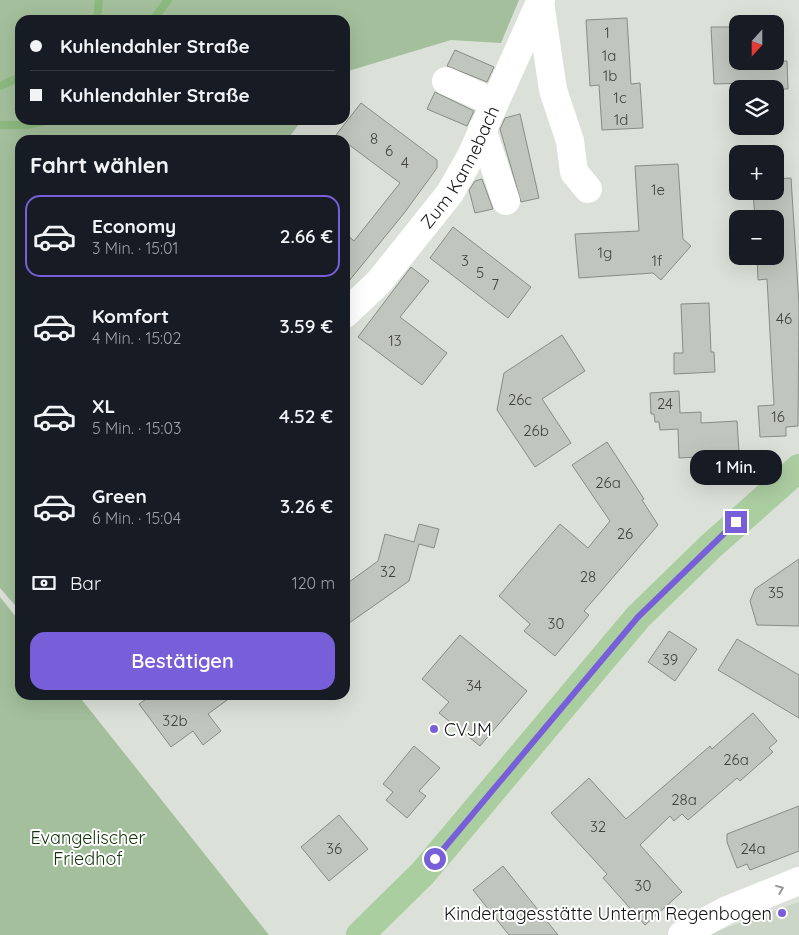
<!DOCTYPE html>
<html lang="de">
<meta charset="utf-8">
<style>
body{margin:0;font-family:Quicksand,sans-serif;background:#20242c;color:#f1f3f6;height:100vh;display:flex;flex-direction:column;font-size:19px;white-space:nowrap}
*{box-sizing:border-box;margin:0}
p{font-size:16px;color:#9ea1a6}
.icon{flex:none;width:28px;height:28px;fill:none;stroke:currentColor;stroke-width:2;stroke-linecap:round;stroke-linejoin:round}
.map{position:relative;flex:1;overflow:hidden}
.sheet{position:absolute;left:15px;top:135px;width:335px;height:565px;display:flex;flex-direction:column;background:#171b24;border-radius:15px;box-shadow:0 5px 20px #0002}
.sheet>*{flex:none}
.top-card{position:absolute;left:15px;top:15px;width:335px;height:110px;border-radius:15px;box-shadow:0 5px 20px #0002;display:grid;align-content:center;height:110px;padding:0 15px;background:#171b24}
.needle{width:32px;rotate:201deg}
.controls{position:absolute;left:729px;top:15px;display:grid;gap:10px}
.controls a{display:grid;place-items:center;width:55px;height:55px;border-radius:10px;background:#171b24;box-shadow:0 5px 20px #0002;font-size:25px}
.end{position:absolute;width:22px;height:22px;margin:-11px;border:6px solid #775fd9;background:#fff;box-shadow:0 0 0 2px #fff}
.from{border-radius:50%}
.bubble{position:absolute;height:35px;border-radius:15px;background:#171b24;box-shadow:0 5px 20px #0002;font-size:16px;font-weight:600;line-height:35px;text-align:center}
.top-card b{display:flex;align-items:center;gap:18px;height:48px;font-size:19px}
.top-card b+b{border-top:1px solid #363941}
.top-card i{width:12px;height:12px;background:#f1f3f6}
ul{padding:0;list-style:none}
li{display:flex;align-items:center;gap:15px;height:82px;margin:0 10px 8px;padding:0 5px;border:2px solid transparent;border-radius:15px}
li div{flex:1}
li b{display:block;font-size:19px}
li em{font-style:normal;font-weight:600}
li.current{border-color:#775fd9}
li>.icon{width:45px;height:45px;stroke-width:1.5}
h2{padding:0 15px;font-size:22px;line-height:60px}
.pay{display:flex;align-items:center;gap:12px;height:55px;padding:0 15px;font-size:19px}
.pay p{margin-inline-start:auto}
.primary-button{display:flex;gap:10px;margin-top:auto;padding:10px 15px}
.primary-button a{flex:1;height:58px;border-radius:15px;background:#775fd9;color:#fff;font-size:20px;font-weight:600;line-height:58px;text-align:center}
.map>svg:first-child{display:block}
.built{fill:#cbd6c8}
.green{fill:#a3bf9b}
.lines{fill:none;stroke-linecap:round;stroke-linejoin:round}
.stream{stroke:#8cb97f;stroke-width:8}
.building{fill:#c0c6be;stroke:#878d86}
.minor{stroke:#fff;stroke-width:28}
.major{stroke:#abcea1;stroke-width:28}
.oneway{stroke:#959695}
.route{stroke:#775fd9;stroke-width:6}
.poi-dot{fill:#775fd9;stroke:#fff;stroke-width:2}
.labels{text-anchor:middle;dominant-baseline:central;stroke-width:4;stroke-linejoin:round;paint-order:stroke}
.number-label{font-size:15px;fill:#3f423e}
.street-label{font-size:18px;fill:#141614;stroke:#fff}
.poi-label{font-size:18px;fill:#141614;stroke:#fff;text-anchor:start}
.park-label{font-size:18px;fill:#15330a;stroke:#fff}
</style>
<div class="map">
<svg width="799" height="935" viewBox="0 0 799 935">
<rect width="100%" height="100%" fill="#dbe1d9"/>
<!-- built -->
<path class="built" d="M799 902V935H707L739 923Z"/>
<!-- green -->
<g class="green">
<path d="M0 0H519L501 43 451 40 345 72V20H20V120H302L287 140H20V611L0 588Z"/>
<path d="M0 597 20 622V695H78L269 935H0Z"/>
</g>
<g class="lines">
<!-- stream -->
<g class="stream">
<path d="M97 20 99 0"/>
<path d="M153 20 168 0"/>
<path d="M0 86 20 77"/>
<path d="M0 125H27L49 120"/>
</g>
</g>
<!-- building -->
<g class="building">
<path d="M627 18 631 84 640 83 643 128 602 130 599 85 590 86 586 20Z"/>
<path d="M711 27H738V61H787L788 89H749L748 83 714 84Z"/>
<path d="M455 50 494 67 487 82 447 66Z"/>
<path d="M435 92 474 111 467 126 427 109Z"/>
<path d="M361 103 437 160V168L405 212 345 286V233L354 241 400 183 336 135Z"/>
<path d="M520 114 539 198 521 202 500 129 505 118Z"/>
<path d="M678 164 683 239 691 246 661 280 653 273 579 278 575 234 639 231 635 166Z"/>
<path d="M791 178 799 305 798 426 786 427V436L760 437 758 406 774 405 767 279 758 280 757 256H775V219H755L753 191H775V179Z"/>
<path d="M482 179 493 209 475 213 469 190 475 181Z"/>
<path d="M453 227 531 287 508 318 430 258Z"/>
<path d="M411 267 429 281 400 317 447 353 422 385 358 337Z"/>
<path d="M709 303 711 352H714L715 372 674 374V353H683L681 304Z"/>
<path d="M562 335 585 371 542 399 571 443 535 467 497 410 504 373Z"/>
<path d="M679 391 680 413 701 412V423L737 421 740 467 699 469V457L679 458 678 429 660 430 659 422H655L654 414H651L650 393Z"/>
<path d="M607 442 644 499 642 500 658 525 584 611 589 615 555 656 524 631 530 624 499 596 560 524 588 548 610 521 572 465Z"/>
<path d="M419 524 439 529 434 548 419 544 409 581 345 626V585L378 561 385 534 414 542Z"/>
<path d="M799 559V626L757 625 750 601 755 589Z"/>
<path d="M669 631 697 649 675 681 648 662Z"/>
<path d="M460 635 527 691 480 746 439 713 449 702 422 679Z"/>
<path d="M737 639 799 675V718L718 670Z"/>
<path d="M152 695H234L208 714 221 731 203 745 193 731 171 747 139 704Z"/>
<path d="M753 713 777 741 769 748 773 752 740 781 737 778 688 820 682 814 674 821 670 816 640 845 682 892 645 925 603 878 607 874 551 813 589 778 626 819 710 746 712 749Z"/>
<path d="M414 746 440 768 419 791 426 796 407 818 386 800 393 792 383 784Z"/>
<path d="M799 806V851L750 870 747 864 737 868 727 842V834Z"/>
<path d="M339 815 368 849 329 881 301 847Z"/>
<path d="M503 866 558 935H509L473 890Z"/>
</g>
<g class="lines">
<!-- minor -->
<g class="minor">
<path d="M540 2 553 90 570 141 574 172 588 189"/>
<path d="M446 81 493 102"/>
<path d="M482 129 506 201"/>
<path id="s1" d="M345 314 379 282 450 193 471 156 541 0"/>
<path d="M682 935 725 911 799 881"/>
</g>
<!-- major -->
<path class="major" d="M360 935 423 873 638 617 711 546 799 468"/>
</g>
<!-- one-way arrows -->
<defs><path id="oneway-chevron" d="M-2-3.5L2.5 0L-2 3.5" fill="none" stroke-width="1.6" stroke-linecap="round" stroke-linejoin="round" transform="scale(1.25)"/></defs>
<use class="oneway" href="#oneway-chevron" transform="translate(780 889) rotate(-22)"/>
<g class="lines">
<!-- route -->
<path class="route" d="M435 859 638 617 736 522"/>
</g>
<!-- markers -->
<g class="poi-dot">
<circle cx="434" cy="729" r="5"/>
<circle cx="782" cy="913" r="5"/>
</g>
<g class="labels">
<!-- number labels -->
<g class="number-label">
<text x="607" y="32">1</text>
<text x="609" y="55">1a</text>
<text x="610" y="75">1b</text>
<text x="620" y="97">1c</text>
<text x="621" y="119">1d</text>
<text x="374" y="138">8</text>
<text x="389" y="150">6</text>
<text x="405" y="162">4</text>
<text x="658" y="189">1e</text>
<text x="605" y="252">1g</text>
<text x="465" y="260">3</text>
<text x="657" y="260">1f</text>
<text x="480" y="272">5</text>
<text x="495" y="284">7</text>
<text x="784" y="318">46</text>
<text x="395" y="340">13</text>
<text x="520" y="399">26c</text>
<text x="665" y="403">24</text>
<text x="778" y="416">16</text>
<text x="536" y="430">26b</text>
<text x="608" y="482">26a</text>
<text x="625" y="533">26</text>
<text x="388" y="571">32</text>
<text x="588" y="576">28</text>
<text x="776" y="592">35</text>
<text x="556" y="623">30</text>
<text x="670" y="659">39</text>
<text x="474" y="685">34</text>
<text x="175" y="720">32b</text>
<text x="736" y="759">26a</text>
<text x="684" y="799">28a</text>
<text x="598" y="826">32</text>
<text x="334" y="848">36</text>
<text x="753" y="848">24a</text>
<text x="643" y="885">30</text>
</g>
<!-- street labels -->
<g class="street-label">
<text stroke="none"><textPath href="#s1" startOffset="188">Zum Kannebach</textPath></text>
</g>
<!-- poi labels -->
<g class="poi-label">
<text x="444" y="729">CVJM</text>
<text x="772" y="913" text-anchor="end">Kindertagesstätte Unterm Regenbogen</text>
</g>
<!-- park labels -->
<g class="park-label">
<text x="88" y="837">Evangelischer<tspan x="88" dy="21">Friedhof</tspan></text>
</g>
</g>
</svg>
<div class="controls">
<a><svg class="needle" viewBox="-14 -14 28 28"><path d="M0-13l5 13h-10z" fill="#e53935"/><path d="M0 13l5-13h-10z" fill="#9ea1a6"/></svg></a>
<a><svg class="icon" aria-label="layers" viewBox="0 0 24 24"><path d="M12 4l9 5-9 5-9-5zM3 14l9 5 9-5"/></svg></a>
<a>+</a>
<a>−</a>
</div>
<i class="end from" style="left:435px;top:859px"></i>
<i class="end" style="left:736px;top:522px"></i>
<div class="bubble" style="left:690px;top:450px;width:92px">1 Min.</div>
<div class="top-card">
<b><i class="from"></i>Kuhlendahler Straße</b>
<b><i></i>Kuhlendahler Straße</b>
</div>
<section class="sheet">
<h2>Fahrt wählen</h2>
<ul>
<li class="current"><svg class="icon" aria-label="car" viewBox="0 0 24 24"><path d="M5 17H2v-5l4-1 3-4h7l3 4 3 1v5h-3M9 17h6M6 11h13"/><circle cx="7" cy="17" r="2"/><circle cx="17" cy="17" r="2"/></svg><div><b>Economy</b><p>3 Min. · 15:01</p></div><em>2.66 €</em></li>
<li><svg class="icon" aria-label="car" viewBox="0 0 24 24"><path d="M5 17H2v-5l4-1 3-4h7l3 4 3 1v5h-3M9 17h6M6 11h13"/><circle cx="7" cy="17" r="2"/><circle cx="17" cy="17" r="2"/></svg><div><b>Komfort</b><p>4 Min. · 15:02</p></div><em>3.59 €</em></li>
<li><svg class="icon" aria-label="car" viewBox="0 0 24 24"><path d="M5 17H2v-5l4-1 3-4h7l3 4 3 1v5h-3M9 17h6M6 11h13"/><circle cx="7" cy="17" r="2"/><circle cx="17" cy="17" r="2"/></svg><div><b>XL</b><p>5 Min. · 15:03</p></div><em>4.52 €</em></li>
<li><svg class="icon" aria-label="car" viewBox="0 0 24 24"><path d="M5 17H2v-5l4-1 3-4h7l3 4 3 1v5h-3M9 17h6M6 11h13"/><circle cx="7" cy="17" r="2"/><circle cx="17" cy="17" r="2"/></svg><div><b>Green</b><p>6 Min. · 15:04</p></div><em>3.26 €</em></li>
</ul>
<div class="pay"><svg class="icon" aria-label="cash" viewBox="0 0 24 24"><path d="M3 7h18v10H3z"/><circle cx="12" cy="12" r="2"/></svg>Bar<p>120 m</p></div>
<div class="primary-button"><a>Bestätigen</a></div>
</section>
</div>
